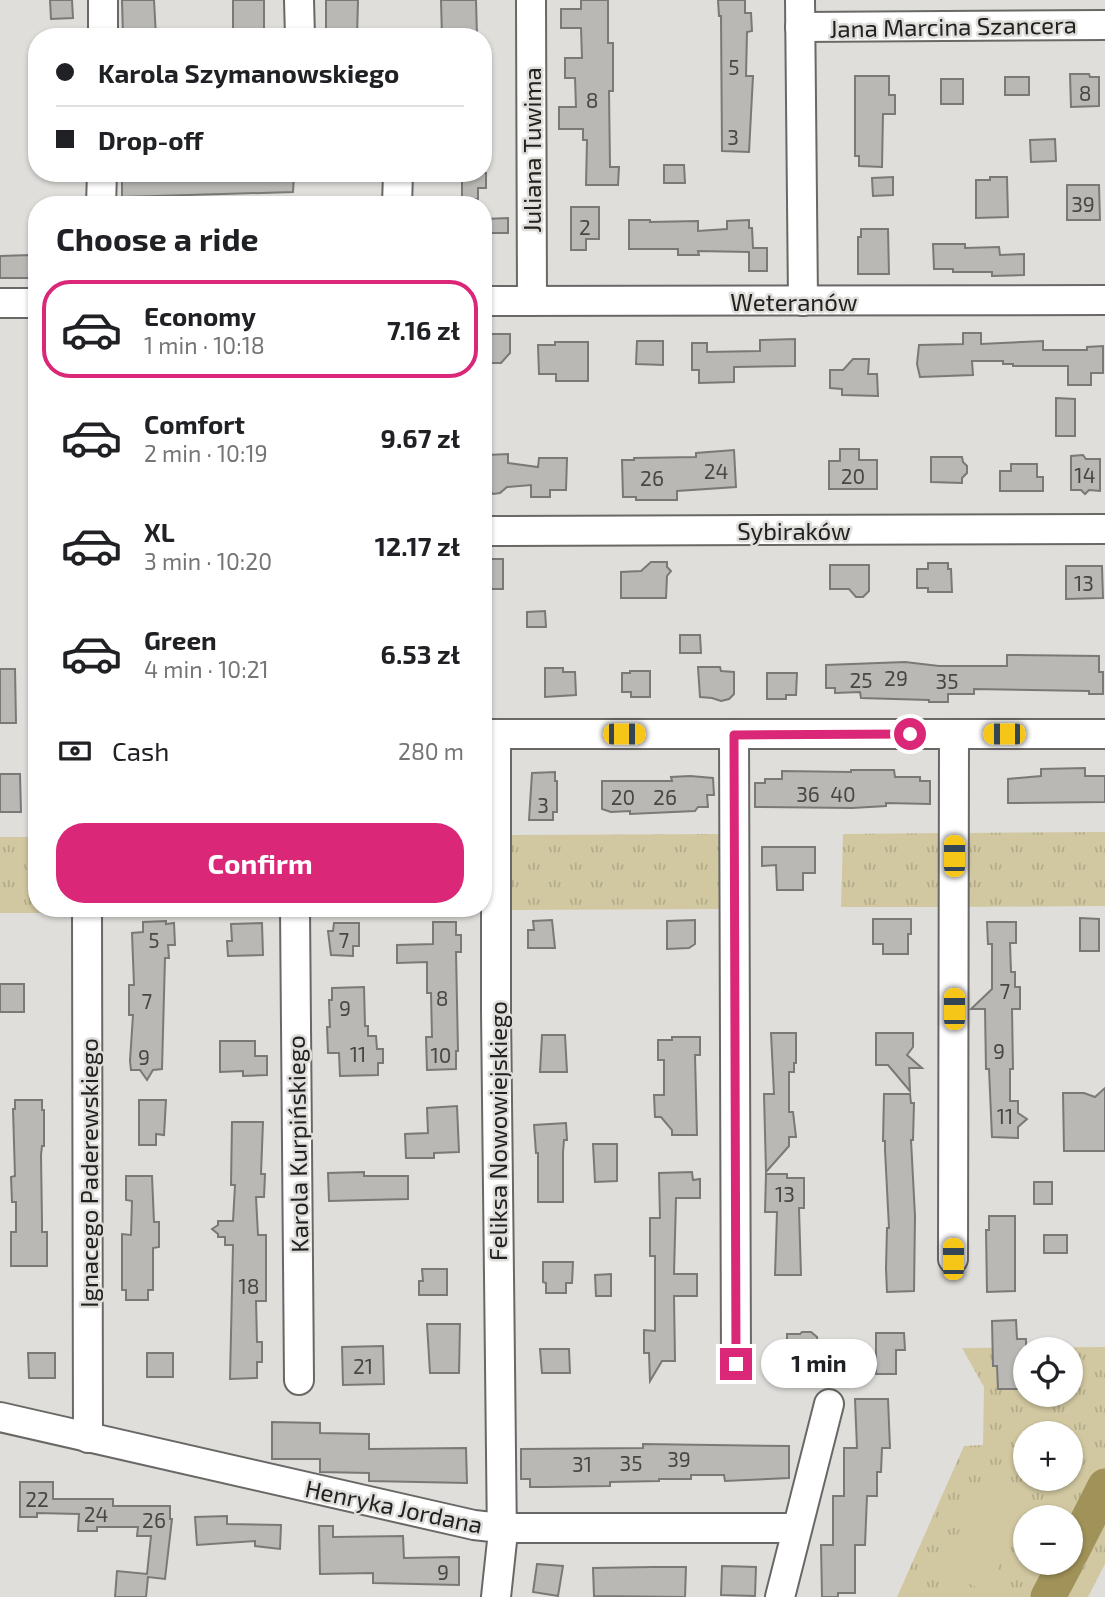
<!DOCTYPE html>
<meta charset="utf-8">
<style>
body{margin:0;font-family:"Exo 2",sans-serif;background:#f6f6f6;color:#202124;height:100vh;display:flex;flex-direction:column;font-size:26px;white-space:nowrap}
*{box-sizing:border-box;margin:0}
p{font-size:23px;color:#757577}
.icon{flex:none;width:38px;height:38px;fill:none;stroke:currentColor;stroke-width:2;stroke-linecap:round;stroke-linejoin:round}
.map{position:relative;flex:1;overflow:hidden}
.side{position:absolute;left:28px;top:196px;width:464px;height:721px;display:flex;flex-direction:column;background:#fff;border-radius:28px;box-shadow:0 2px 5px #0004}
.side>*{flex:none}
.banner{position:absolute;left:28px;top:28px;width:464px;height:154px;border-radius:28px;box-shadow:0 2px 5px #0004;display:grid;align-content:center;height:154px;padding:0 28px;background:#fff}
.fabs{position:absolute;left:1013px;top:1337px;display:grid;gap:14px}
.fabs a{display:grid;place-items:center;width:70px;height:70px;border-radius:50%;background:#fff;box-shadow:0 2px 5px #0004;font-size:35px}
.end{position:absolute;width:32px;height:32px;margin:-16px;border:9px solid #db2777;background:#fff;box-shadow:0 0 0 4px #fff}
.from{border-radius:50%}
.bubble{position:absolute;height:49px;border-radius:24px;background:#fff;box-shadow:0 2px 5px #0004;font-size:23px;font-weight:700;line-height:49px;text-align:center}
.car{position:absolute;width:21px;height:42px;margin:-21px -10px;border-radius:9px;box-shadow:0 0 5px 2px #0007;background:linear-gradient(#f5c518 24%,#345 0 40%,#f5c518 0 76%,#345 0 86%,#f5c518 0)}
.banner b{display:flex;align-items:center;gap:24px;height:66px;font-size:26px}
.banner b+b{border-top:2px solid #e0e0e0}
.banner i{width:18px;height:18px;background:#202124}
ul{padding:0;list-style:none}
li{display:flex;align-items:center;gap:21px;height:98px;margin:0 14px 10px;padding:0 14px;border:4px solid transparent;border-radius:28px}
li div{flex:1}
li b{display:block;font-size:26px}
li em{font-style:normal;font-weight:700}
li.current{border-color:#db2777}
li>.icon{width:63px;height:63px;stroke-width:1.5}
h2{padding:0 28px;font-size:32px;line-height:84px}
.pay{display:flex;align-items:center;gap:18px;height:77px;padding:0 28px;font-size:26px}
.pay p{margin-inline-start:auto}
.primary-button{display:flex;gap:14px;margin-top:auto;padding:14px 28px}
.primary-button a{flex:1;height:80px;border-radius:28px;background:#db2777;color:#fff;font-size:28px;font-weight:700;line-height:80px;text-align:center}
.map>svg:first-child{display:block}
.grass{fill:url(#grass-tufts);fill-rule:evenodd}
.garden{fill:#d1c8a1}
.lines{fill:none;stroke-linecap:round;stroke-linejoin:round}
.river{stroke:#a09258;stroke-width:35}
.building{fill:#b9b8b5;stroke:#7a7977;stroke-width:2}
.minor-casing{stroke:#696866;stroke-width:32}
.minor{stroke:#fff;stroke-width:28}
.route{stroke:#db2777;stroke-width:9}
.labels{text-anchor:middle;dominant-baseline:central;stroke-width:5;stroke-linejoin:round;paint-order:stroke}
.number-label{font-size:21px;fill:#474745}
.street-label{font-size:24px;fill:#212120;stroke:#dfdedb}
</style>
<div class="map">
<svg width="1105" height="1597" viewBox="0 0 1105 1597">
<defs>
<pattern id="grass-tufts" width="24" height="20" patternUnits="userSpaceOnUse" patternTransform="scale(1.75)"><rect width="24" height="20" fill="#d1c8a1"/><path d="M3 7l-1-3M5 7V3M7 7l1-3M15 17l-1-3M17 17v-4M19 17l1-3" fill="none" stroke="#b3ac8a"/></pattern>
</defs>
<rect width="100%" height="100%" fill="#dfdedb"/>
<!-- grass -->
<g class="grass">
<path d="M1105 832V906L963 907 962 833Z"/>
<path d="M941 833 942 907H841L843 834Z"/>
<path d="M723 834V909L509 910 512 835Z"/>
<path d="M0 837H37V908H68V913H0Z"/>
<path d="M102 908H284V912L102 913Z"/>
<path d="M1105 1347V1564L1088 1597H897L964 1446 983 1445 984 1387 962 1348ZM1026 1349H1071V1395H1026ZM1026 1433H1071V1479H1026ZM1026 1517H1071V1563H1026Z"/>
</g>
<!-- garden -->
<path class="garden" d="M988 1475 1033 1498 986 1592 940 1569Z"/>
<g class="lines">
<!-- river -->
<g class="river">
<path d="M1071 1553 1105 1486"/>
<path d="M1048 1597 1066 1563"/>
</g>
</g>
<!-- building -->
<g class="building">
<path d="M50 0H72L73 18 51 19Z"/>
<path d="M122 0H154L156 37H123Z"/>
<rect x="233" y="0" width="31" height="37"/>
<path d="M326 0H358L357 37H326Z"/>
<path d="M441 0H476L477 37H442Z"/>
<path d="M581 0H608V43H613V91H609L610 167H619L618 185H586L587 140H583V129H559V107H576L575 78H565V58H582L581 28H561V9H581Z"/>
<path d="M718 0H745V13H751L752 31 747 32 746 76H753L749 152 722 151 721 16H719Z"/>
<path d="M1070 74H1089L1090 77H1099V106L1071 107Z"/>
<path d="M855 76H889V95H895V114H883L882 167 859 166V156H855Z"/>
<rect x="1005" y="77" width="24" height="18"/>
<rect x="941" y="79" width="22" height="25"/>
<path d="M1055 139 1056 161 1031 162 1030 140Z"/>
<path d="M664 165H684L685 183H664Z"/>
<path d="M122 173H294L293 192 122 197Z"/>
<path d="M462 173H486V188H478V199H462Z"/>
<path d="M893 177V195L873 196 872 178Z"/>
<path d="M990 177H1007L1008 217 976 218V180H990Z"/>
<path d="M1067 185H1099L1100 220H1067Z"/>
<path d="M571 207H599V239H586V250H571Z"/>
<path d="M508 218V233H485V219Z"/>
<path d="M629 220H650V222L698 221V231L727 229V221L749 220V228H752L753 248H767V271H749V252L698 251 699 255H678V249H629Z"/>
<path d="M861 229H888L889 274H858V237H861Z"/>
<path d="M933 244H965V248L999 247 1000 255 1024 254V275L992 276V272H953V269H934Z"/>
<path d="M31 255 37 257V278H0V256Z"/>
<path d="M963 333H981V344L1043 341V350H1087V347L1103 346V373H1091V385H1068V366H1013V364H1003V361H972L973 375 920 377 917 364 919 345 963 344Z"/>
<path d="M487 334H510V353L501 363H483V339H487Z"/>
<path d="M795 339V366L734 367V382L699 383V370H692V343H707V352L760 351V340Z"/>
<path d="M637 341H663V365L636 364Z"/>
<path d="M555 342H588V381H556V374H539L538 345H555Z"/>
<path d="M853 359H869L868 374H877L878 396 842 395V389L830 388V370H843Z"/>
<path d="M1056 398 1075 399V436H1056Z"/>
<path d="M840 449H859V460H877V489H829V461H840Z"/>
<path d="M734 450 736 487 677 491V500H636V497H623L622 460H634V458L696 457V453Z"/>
<path d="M508 454V463L538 467 539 458H567L566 490H550V497H531V485L507 487 500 493 493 494 486 488 483 457 486 455Z"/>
<path d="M1083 455 1086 459H1100V491L1089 490 1085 494 1081 490H1071V456Z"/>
<path d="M931 457H962L963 462 967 466V473L962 478V483L931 482Z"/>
<path d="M1011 464H1037V477H1043V491H1000V471H1011Z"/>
<path d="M483 559H503V589H488V585H483Z"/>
<path d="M651 562H667V567L671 571 667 576 666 598H621V572L641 571Z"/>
<path d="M928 563H948V569H951L952 592H928V588H917V569H928Z"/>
<path d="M830 565H869V591L863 597H856L849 589H830Z"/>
<path d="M1066 566H1102L1103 598 1066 599Z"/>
<path d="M545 611 546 627H527V612Z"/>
<path d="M680 635H700L701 653H680Z"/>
<path d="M1007 655 1099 656V672H1103V694H1089V691L974 689V694H948V702H929V700L861 698 860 692 835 693V688H826V665L905 662 939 666H1007Z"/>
<path d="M698 667H720L721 671 734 672V694L729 699 721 701 712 698 700 697Z"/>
<path d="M545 668H563V672H575L576 695 545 697Z"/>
<path d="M0 669H15L16 723H0Z"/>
<path d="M630 671H650V697H631V692H622V673H630Z"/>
<path d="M767 673H797L796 695H786V699H767Z"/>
<path d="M1085 768V776H1105V802L1008 803V779L1041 776V769Z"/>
<path d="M851 770H894L895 777H920V781H930V804L886 803V806L852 808 755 807V783H765V779H782V771L851 772Z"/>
<path d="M555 772V781H557V812H553V820H529L532 773Z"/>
<path d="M0 774H20L21 812H0Z"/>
<path d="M690 776 713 778 714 795H707L708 807H698L695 811 630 814V811L611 812 602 809V781H672L671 777Z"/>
<path d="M762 847H815V873H803V890H777L776 865 762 866Z"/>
<path d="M1080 918 1099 919V951H1080Z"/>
<path d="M873 919H911V934H908V954H883V944H873Z"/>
<path d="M552 920 555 948H528V930H534L533 921Z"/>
<path d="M695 920V944L689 948 667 949V921Z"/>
<path d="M166 921V924L174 923 175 945H168L169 958H165L162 1069 153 1070 147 1080 140 1070H131L130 1061 133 1015H129V985H134L132 933 143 932V922Z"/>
<path d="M433 922H456V935H461V952H456L458 1051H456V1069L427 1070 426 1037H432L431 993H427V962L397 963V945L433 944Z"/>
<path d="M987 922H1016V943H1010L1011 972H1015V987H1020V1009H1012L1013 1069H1010V1101H1018V1113L1027 1119 1018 1127V1138L992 1137 989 1069H986L985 1009H971L992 989V944H988Z"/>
<path d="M262 923 263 955 228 956 227 941H232L231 924Z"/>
<path d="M334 923H359V946H353V956L331 955 328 931H333Z"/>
<rect x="0" y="984" width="24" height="28"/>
<path d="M364 987 365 1026H368V1036H376L377 1049H383V1063H378V1075L340 1076 339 1053H328L327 1027H330L329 1000H332V988Z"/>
<path d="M771 1033H796V1063H794V1072H789V1112H793L796 1137H789V1146L766 1172 764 1094H774Z"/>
<path d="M876 1033H913V1047L907 1055 922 1068H909L910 1091 888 1065H876Z"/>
<path d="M542 1035H565L567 1072H540Z"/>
<path d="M672 1037H700V1055H695L697 1135H672V1130L661 1117H655L654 1095H664V1060H658V1040H672Z"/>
<path d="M220 1041H255V1056H267V1075L243 1076V1071L220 1072Z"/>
<path d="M1105 1088V1151H1064L1063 1093H1084L1095 1097Z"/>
<path d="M884 1094H910L911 1103H914L913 1140H911L915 1216 914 1291 887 1292 886 1268 887 1228H889L885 1150V1141H883Z"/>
<path d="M15 1100H42V1110H44V1146H42L41 1155 42 1222V1232H47V1266H11V1232H16V1202H12L11 1177 15 1176 13 1109H15Z"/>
<path d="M139 1100H166L164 1135 156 1134V1145H139Z"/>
<path d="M457 1106 459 1152 434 1153V1158H406L405 1134 428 1133 427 1108Z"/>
<path d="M232 1122H263L261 1174H265L264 1197H256L258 1235H266V1301H256L257 1342H262V1362H257V1378L230 1379 233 1245H225V1237H218V1234L212 1229 218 1225V1221H233L235 1185H231Z"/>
<path d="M566 1123 567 1140H564L563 1152V1202H538V1153H536L534 1125Z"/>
<path d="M593 1144H617V1181L595 1182Z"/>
<path d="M364 1172V1176H408V1199L329 1201 328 1173Z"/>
<path d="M692 1172 693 1180 700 1179V1198H676L674 1274H697V1296H674L675 1361H662L650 1381 649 1353H644V1330L655 1331V1256H650V1218H660L659 1173Z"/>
<path d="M766 1174H787V1178H804V1208H799L801 1275H775L777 1212H765Z"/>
<path d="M126 1176H152L154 1222H159V1247L153 1248V1290H148V1300H126V1290H122V1234L131 1235 132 1201 126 1200Z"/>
<rect x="1034" y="1182" width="18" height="22"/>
<path d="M989 1216H1015V1291L987 1292 986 1230H989Z"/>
<rect x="1044" y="1235" width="23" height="18"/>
<path d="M543 1262H573L572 1283H566V1293H546V1283L543 1282Z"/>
<path d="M422 1269H447V1295H419V1281H423Z"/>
<path d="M611 1274V1296H596L595 1275Z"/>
<path d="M1016 1320 1017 1339H1026V1365H1019L1020 1389H998L997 1366H993L992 1321Z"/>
<path d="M427 1324H460L459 1373H430Z"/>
<path d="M802 1332H811L817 1337V1350L821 1355 817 1359V1365H789L788 1372 771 1373 772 1349H787V1334H800Z"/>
<path d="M876 1333H904L905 1350H896V1374H876Z"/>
<path d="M383 1346 384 1384 343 1385 342 1347Z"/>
<path d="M540 1349H569L570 1373H542Z"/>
<path d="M28 1353H55V1378H29Z"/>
<rect x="147" y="1353" width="26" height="24"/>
<path d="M855 1399H888L890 1448H882L881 1472H877V1496H867L865 1545H855V1593H838V1597H822L821 1545H833V1496H844V1448H857Z"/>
<path d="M272 1422 320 1423V1433L369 1434V1449L466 1448 467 1483 369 1481V1473L320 1472V1459H272Z"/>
<path d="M643 1444 789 1446V1478L725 1481 724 1475H691V1479H659V1481L610 1482V1486L546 1487H530V1479H521V1449L643 1448Z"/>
<path d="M20 1482H53V1499H113V1506H170V1519H172L165 1579 148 1577 146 1597H115L117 1571 147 1574 151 1536H137L138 1527H97V1531H78L79 1514 37 1513V1517H20Z"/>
<path d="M227 1516V1524L281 1525 280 1549 255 1546V1541L197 1545 195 1517Z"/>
<path d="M319 1526H333V1537L403 1536 404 1558 459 1557V1585L373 1583V1573L320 1574Z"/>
<path d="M537 1564 563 1566 558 1596 533 1592Z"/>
<path d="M722 1566 756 1567 755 1596 721 1595Z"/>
<path d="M653 1567H686L685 1597 594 1596 593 1568Z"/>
</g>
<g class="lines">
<defs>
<g id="minor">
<path d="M299 0 300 37"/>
<path d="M531 0 532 301"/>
<path d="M800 0 803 301"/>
<path d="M800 27 1105 25"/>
<path d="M103 37V0"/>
<path d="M101 205 102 173"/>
<path d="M397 205 398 173"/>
<path d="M483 301 1105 300"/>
<path d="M0 303H37"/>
<path d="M483 531 1105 529"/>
<path d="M483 734H1105"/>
<path d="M734 735 736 1364"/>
<path d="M87 908 88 1438"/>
<path d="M295 908 299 1380"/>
<path d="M953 1259 954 735"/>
<path d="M0 1417 474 1525 501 1528H797"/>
<path d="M496 1597 502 1541 496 1011V734"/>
<path d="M780 1597 829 1404"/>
</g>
</defs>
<!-- minor casing -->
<use href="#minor" class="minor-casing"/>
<!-- minor -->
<use href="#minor" class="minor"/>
</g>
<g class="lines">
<!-- route -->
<path class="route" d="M736 1364 734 735 910 734"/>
</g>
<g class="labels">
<!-- number labels -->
<g class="number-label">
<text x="734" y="66">5</text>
<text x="1085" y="92">8</text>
<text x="592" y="99">8</text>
<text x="733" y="136">3</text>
<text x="1083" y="203">39</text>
<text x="585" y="226">2</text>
<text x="716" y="470">24</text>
<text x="1085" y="474">14</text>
<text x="853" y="475">20</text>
<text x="652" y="477">26</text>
<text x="1084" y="582">13</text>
<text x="896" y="677">29</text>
<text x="861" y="679">25</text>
<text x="947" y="680">35</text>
<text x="808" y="793">36</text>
<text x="843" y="793">40</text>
<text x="623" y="796">20</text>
<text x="665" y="796">26</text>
<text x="543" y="804">3</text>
<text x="154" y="939">5</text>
<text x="344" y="939">7</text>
<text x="1005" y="990">7</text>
<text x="442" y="997">8</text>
<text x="147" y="1000">7</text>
<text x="345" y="1007">9</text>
<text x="999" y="1050">9</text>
<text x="358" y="1053">11</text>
<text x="441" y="1054">10</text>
<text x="144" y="1056">9</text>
<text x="1005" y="1115">11</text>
<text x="785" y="1193">13</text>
<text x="249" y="1285">18</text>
<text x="363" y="1365">21</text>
<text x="679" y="1458">39</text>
<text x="631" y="1462">35</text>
<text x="582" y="1463">31</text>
<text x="37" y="1498">22</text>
<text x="96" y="1513">24</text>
<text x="154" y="1519">26</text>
<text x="443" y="1571">9</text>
</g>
<!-- street labels -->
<g class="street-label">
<text transform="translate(953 26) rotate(-1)">Jana Marcina Szancera</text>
<text transform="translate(531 150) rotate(-90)">Juliana Tuwima</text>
<text x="794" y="301">Weteranów</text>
<text x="794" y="530">Sybiraków</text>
<text transform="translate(497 1131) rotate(-90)">Feliksa Nowowiejskiego</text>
<text transform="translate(297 1144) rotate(-91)">Karola Kurpińskiego</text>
<text transform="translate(88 1173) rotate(-90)">Ignacego Paderewskiego</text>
<text transform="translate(394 1506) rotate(12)">Henryka Jordana</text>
</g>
</g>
</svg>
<div class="fabs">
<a><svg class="icon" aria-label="locate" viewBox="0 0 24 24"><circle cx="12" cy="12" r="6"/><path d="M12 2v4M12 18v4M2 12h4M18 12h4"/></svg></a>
<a>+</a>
<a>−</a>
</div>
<i class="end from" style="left:910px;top:734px"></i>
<i class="end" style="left:736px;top:1364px"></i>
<div class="bubble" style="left:761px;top:1339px;width:116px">1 min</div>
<i class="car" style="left:624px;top:734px;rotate:90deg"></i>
<i class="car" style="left:1004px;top:734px;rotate:270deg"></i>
<i class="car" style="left:954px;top:856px;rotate:0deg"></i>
<i class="car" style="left:954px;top:1009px;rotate:0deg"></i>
<i class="car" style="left:953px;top:1259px;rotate:0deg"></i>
<div class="banner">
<b><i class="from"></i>Karola Szymanowskiego</b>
<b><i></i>Drop-off</b>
</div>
<section class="side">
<h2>Choose a ride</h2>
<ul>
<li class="current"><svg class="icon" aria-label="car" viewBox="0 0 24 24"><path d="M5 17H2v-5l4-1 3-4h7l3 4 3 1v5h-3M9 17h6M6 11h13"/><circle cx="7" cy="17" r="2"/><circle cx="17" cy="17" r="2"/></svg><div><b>Economy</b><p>1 min · 10:18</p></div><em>7.16 zł</em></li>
<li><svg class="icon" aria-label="car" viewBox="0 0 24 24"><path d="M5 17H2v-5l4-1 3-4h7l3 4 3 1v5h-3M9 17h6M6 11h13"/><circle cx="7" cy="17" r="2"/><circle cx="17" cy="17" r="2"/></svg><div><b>Comfort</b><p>2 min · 10:19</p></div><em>9.67 zł</em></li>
<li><svg class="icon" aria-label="car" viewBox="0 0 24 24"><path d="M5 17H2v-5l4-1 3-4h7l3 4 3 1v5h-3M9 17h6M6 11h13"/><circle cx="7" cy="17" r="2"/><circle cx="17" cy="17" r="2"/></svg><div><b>XL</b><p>3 min · 10:20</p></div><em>12.17 zł</em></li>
<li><svg class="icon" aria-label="car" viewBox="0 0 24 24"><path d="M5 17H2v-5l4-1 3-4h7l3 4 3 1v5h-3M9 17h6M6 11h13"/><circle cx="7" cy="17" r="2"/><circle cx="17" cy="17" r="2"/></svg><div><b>Green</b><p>4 min · 10:21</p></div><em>6.53 zł</em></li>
</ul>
<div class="pay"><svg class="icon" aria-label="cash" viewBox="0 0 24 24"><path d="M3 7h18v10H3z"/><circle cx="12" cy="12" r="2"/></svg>Cash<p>280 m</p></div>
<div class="primary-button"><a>Confirm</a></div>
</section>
</div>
